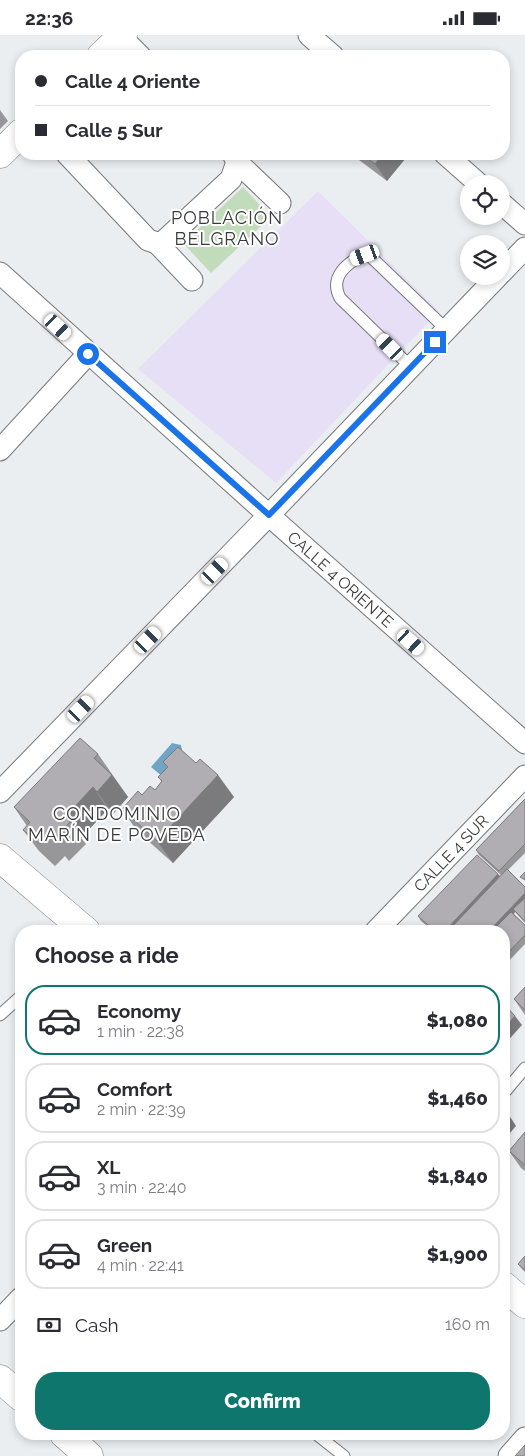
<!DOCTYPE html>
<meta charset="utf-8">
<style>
body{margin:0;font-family:Raleway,sans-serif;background:#f7f7f7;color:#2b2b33;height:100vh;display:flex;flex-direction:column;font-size:19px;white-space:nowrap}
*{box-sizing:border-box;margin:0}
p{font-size:16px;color:#7c7c81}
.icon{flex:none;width:28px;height:28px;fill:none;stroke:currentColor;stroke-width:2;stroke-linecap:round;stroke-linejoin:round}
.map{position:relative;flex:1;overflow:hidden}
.side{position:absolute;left:15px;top:890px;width:495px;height:515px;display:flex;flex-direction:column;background:#fff;border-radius:20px;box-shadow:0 2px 8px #0003}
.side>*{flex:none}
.top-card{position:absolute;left:15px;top:15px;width:495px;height:110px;border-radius:20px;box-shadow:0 2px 8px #0003;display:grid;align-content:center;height:110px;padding:0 20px;background:#fff}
.fabs{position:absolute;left:460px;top:140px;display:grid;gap:10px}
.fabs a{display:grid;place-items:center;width:50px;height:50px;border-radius:50%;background:#fff;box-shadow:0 2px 8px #0003;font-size:25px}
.end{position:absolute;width:22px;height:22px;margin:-11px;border:6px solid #1a73e8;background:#fff;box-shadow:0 0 0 2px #fff}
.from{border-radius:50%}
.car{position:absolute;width:15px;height:30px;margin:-15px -8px;border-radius:6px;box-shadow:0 0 4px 1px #0007;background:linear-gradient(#fff 24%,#345 0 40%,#fff 0 76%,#345 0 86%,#fff 0)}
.top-card b{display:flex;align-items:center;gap:18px;height:48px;font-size:19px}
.top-card b+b{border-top:1px solid #e1e1e2}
.top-card i{width:12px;height:12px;background:#2b2b33}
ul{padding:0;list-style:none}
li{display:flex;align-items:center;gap:15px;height:70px;margin:0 10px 8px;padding:0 10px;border:2px solid #e1e1e2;border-radius:20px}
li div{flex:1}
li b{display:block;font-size:19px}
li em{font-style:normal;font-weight:800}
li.selected{border-color:#0f766e}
li>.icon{width:45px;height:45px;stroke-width:1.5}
h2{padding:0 20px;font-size:22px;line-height:60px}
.pay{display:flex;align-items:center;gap:12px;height:55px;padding:0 20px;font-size:19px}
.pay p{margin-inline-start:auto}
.cta{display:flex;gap:10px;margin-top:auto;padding:10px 20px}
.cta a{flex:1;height:58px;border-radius:20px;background:#0f766e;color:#fff;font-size:20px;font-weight:800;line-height:58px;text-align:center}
.status{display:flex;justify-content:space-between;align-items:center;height:35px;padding:0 25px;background:#fff;direction:ltr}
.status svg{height:14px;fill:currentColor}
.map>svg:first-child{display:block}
.education{fill:#e7dff5}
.green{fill:#c2dbba}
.water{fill:#71a5c5}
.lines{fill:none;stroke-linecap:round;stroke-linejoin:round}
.service-casing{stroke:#76787b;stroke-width:13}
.minor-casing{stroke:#76787b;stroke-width:23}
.tertiary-casing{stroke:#76787b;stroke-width:29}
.secondary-casing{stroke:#76787b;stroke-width:29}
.service{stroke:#fff;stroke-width:11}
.minor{stroke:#fff;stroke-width:21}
.tertiary{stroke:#fff;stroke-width:28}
.secondary{stroke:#fff;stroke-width:28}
.wall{fill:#979699}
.shaded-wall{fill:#7b7a7d}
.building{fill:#b0aeb2;stroke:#7b7a7d}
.route{stroke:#1a73e8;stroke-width:6}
.labels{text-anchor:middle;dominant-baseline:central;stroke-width:4;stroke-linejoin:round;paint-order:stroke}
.street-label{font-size:16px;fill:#393a3b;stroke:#fff}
.neighbourhood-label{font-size:18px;letter-spacing:1px;fill:#393a3b;stroke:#fff}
</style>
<div class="status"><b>22:36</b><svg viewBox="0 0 49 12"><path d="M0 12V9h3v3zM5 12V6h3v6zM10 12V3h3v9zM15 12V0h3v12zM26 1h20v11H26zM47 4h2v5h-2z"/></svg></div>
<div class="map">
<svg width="525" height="1421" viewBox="0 0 525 1421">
<rect width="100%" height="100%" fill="#ebeef1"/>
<!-- education -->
<path class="education" d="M318 156 439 276 276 448 138 334Z"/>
<!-- green -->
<path class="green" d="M243 152 271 182 211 238 183 208Z"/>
<!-- water -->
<path class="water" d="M172 708 181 710 183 720 163 742 151 732Z"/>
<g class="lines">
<defs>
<g id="service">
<path d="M411 332 340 263C329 242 347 227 365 220L371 222 447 295"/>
<path d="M0 980 21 961"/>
<path d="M504 1058 525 1033"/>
<path d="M316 1399 344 1421"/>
</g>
<g id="minor">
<path d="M309 0 333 21"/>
<path d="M121 2 140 21"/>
<path d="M67 119 148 205 157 208H162L231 144 237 127 233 119"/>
<path d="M445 119 479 149"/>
<path d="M237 127 280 168"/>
<path d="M501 168 525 189"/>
<path d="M157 208 192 245"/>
<path id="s1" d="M0 238 254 467 525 708"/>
<path d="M501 238 525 213"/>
<path d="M0 415 88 319"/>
<path d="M0 757 269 480 498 241"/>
<path id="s2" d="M376 896 525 741"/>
<path d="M0 1285 21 1263"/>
<path d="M509 1421 525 1403"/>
</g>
<g id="tertiary">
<path d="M101 21 123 0"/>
<path d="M0 119 21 98"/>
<path d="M0 823 86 896"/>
<path d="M504 1251 525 1269"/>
</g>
<g id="secondary">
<path d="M0 1344 21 1362"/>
<path d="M64 1399 89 1421"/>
</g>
</defs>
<!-- service casing -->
<use href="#service" class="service-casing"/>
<!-- minor casing -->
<use href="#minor" class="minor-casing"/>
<!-- tertiary casing -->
<use href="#tertiary" class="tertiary-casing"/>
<!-- secondary casing -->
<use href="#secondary" class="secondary-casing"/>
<!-- service -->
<use href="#service" class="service"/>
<!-- minor -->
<use href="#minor" class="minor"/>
<!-- tertiary -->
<use href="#tertiary" class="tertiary"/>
<!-- secondary -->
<use href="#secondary" class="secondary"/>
</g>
<!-- wall -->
<g class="wall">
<path d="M0 75 8 86 0 94Z"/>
<path d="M351 119H409L387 146Z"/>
<path d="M98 719 128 762 113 779 108 774 81 803 86 809 69 826 65 821 55 831 39 816 23 795 27 791 14 772Z"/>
<path d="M163 727 234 762 173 828 137 796 122 774 142 760 155 755 162 747 158 742 167 733Z"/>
<path d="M525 764V818L508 835 525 852V888L515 877 514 879 525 890V909L504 931V896H433L421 886 418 881 498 839 500 841 501 840 479 820 476 815Z"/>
<path d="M525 952V980L514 964Z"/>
<path d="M525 1097V1136L521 1133 509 1116Z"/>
<path d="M525 1221V1237L522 1234 518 1229Z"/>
</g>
<!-- shaded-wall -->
<g class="shaded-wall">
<path d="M383 119H409L387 146 375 129Z"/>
<path d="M112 740 128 762 113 779 97 757Z"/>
<path d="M218 740 234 762 173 828 157 806Z"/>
<path d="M93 752 108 774 81 803 70 787 65 782Z"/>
<path d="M498 839 502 844 453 896H445Z"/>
<path d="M525 858V867L513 874 515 877 497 896H489Z"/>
<path d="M515 981 522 990 504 1010V993Z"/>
<path d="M507 1077 516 1091 504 1105V1080Z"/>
</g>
<!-- building -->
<g class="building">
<path d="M361 119H383L375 129Z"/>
<path d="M80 703 98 719 94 723 112 740 97 757 93 752 65 782 70 787 54 804 49 799 40 809 23 795 30 787 14 772Z"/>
<path d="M178 712 196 728 200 724 218 740 157 806 122 774 138 756 142 760 150 751 155 755 162 746 158 742 168 732 163 727Z"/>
<path d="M525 764V809L499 836 476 815Z"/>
<path d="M477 820 498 839 445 896H435L418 881Z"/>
<path d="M507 834 525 852V858L489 896H448Z"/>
<path d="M525 837V845L520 842Z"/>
<path d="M525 863V886L513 874Z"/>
<path d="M511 877 525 890V900L504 922V896H492Z"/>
<path d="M525 952V975L514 964Z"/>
<path d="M504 969 515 981 504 993Z"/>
<path d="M504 1074 507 1077 504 1080Z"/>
<path d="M525 1097V1130L509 1116Z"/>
<path d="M525 1221V1235L518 1229Z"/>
<path d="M525 1410V1421H515Z"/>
</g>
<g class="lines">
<!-- route -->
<path class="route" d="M88 319 269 480 435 307"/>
</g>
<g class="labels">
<!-- street labels -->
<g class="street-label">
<text stroke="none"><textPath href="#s1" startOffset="458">CALLE 4 ORIENTE</textPath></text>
<text stroke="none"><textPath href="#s2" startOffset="108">CALLE 4 SUR</textPath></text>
</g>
<!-- neighbourhood labels -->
<g class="neighbourhood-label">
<text x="227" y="182">POBLACIÓN<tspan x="227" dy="21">BELGRANO</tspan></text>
<text x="117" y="778">CONDOMINIO<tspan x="117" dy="21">MARÍN DE POVEDA</tspan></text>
</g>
</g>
</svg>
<div class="fabs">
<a><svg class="icon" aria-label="locate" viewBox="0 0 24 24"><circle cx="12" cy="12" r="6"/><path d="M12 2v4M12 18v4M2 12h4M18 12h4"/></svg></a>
<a><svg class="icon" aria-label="layers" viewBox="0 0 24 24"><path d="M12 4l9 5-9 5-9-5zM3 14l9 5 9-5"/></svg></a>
</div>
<i class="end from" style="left:88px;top:319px"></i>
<i class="end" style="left:435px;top:307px"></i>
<i class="car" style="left:365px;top:220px;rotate:250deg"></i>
<i class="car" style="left:58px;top:292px;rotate:133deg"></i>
<i class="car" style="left:390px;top:312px;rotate:315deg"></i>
<i class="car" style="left:215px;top:536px;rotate:44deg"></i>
<i class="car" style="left:148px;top:605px;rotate:44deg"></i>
<i class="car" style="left:411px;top:607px;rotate:132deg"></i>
<i class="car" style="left:81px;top:674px;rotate:44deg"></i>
<div class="top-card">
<b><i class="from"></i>Calle 4 Oriente</b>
<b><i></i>Calle 5 Sur</b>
</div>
<section class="side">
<h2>Choose a ride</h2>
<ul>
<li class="selected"><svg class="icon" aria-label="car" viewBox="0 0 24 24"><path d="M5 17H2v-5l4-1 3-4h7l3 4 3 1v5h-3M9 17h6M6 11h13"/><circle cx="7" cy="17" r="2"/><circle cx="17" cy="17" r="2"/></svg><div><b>Economy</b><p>1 min · 22:38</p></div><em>$1,080</em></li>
<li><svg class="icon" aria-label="car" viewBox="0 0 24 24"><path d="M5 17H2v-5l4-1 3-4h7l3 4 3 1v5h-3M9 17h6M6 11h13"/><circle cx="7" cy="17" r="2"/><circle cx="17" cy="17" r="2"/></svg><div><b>Comfort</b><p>2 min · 22:39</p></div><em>$1,460</em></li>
<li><svg class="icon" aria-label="car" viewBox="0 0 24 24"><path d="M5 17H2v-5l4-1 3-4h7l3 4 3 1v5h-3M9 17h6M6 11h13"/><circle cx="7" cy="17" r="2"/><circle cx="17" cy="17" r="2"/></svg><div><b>XL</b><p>3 min · 22:40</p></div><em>$1,840</em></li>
<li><svg class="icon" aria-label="car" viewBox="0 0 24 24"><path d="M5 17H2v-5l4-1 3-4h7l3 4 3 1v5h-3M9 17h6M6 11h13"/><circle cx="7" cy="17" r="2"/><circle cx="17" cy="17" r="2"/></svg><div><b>Green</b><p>4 min · 22:41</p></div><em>$1,900</em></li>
</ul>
<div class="pay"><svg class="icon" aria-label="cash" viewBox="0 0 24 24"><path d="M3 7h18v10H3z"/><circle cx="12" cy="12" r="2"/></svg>Cash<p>160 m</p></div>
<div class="cta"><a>Confirm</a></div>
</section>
</div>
